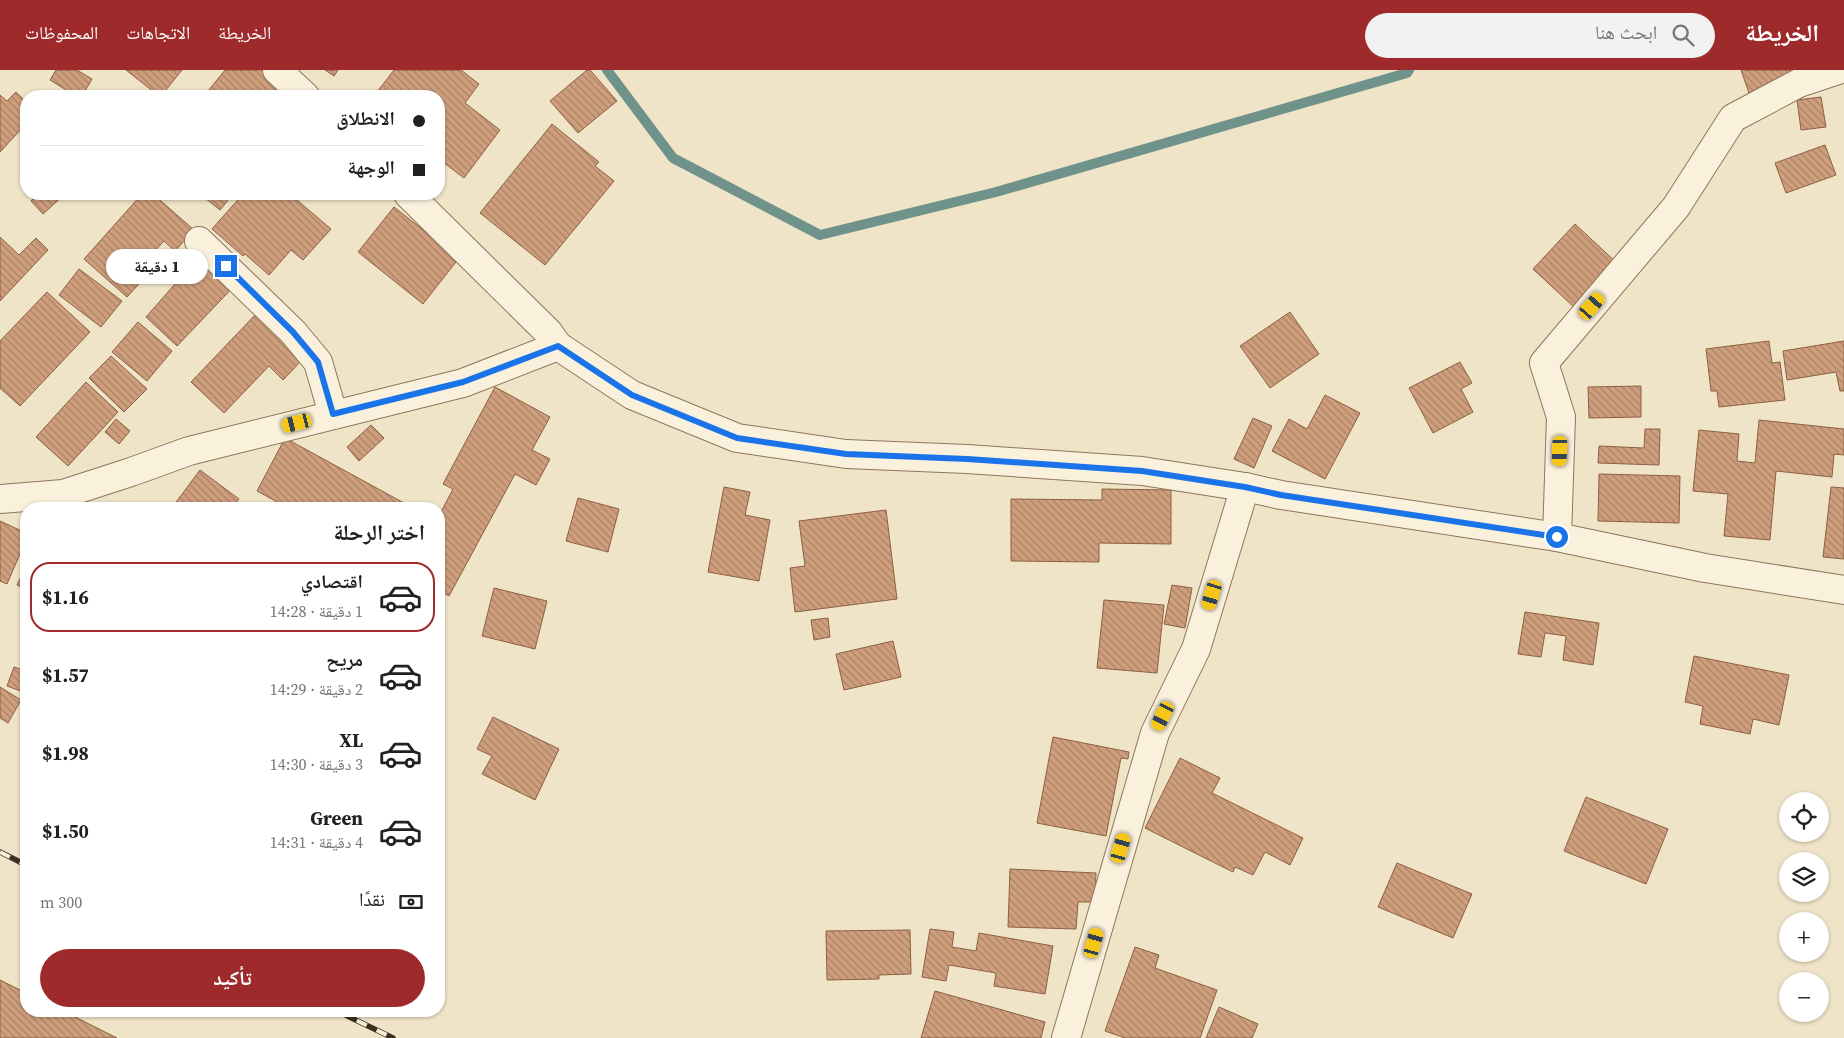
<!DOCTYPE html>
<html lang="ar">
<meta charset="utf-8">
<style>
body{margin:0;font-family:"Source Serif 4","Noto Naskh Arabic",serif;background:#f2f2f2;color:#202124;direction:rtl;height:100vh;display:flex;flex-direction:column;font-size:19px;white-space:nowrap}
*{box-sizing:border-box;margin:0}
p{font-size:16px;color:#757577}
.icon{flex:none;width:28px;height:28px;fill:none;stroke:currentColor;stroke-width:2;stroke-linecap:round;stroke-linejoin:round}
.map{position:relative;flex:1;overflow:hidden;direction:ltr}
.panel{position:absolute;left:20px;top:432px;width:425px;height:515px;display:flex;flex-direction:column;background:#fff;border-radius:20px;box-shadow:0 1px 4px #0004;direction:rtl}
.panel>*{flex:none}
.top-card{position:absolute;left:20px;top:20px;width:425px;height:110px;border-radius:20px;box-shadow:0 1px 4px #0004;direction:rtl;display:grid;align-content:center;height:110px;padding:0 20px;background:#fff}
.tools{position:absolute;left:1779px;top:722px;display:grid;gap:10px}
.tools a{display:grid;place-items:center;width:50px;height:50px;border-radius:50%;background:#fff;box-shadow:0 1px 4px #0004;font-size:25px}
.end{position:absolute;width:22px;height:22px;margin:-11px;border:6px solid #1a73e8;background:#fff;box-shadow:0 0 0 2px #fff}
.from{border-radius:50%}
.bubble{position:absolute;height:35px;border-radius:18px;background:#fff;box-shadow:0 1px 4px #0004;font-size:16px;font-weight:700;line-height:35px;text-align:center;direction:rtl}
.car{position:absolute;width:15px;height:30px;margin:-15px -8px;border-radius:6px;box-shadow:0 0 4px 1px #0007;background:linear-gradient(#f5c518 24%,#345 0 40%,#f5c518 0 76%,#345 0 86%,#f5c518 0)}
.top-card b{display:flex;align-items:center;gap:18px;height:48px;font-size:19px}
.top-card b+b{border-top:1px solid #e0e0e0}
.top-card i{width:12px;height:12px;background:#202124}
ul{padding:0;list-style:none}
li{display:flex;align-items:center;gap:15px;height:70px;margin:0 10px 8px;padding:0 10px;border:2px solid transparent;border-radius:20px}
li div{flex:1}
li b{display:block;font-size:19px}
li em{font-style:normal;font-weight:700}
li.selected{border-color:#9e2a2b}
li>.icon{width:45px;height:45px;stroke-width:1.5}
h2{padding:0 20px;font-size:22px;line-height:60px}
.pay{display:flex;align-items:center;gap:12px;height:55px;padding:0 20px;font-size:19px}
.pay p{margin-inline-start:auto}
.cta{display:flex;gap:10px;margin-top:auto;padding:10px 20px}
.cta a{flex:1;height:58px;border-radius:30px;background:#9e2a2b;color:#fff;font-size:20px;font-weight:700;line-height:58px;text-align:center}
header{display:flex;align-items:center;gap:30px;box-sizing:border-box;height:70px;padding:0 25px;background:#9e2a2b;color:#fff}
header strong{font-size:24px}
nav{display:flex;gap:28px;margin-inline-start:auto;font-size:18px}
.search{width:350px;height:45px;background:#f2f2f2;display:flex;align-items:center;gap:12px;box-sizing:border-box;padding:0 18px;border-radius:28px;color:#757577;font-size:19px}
.map>svg:first-child{display:block}
.lines{fill:none;stroke-linecap:round;stroke-linejoin:round}
.stream{stroke:#6f938a;stroke-width:10}
.building{fill:url(#building-back-hatch);stroke:#8d5f41}
.minor-casing{stroke:#8d765c;stroke-width:30}
.minor{stroke:#faf1dc;stroke-width:28}
.rail-casing{stroke:#3d2e20;stroke-width:5.5}
.rail{stroke:#f7eed8;stroke-width:4;stroke-dasharray:11;stroke-linecap:butt}
.route{stroke:#1a73e8;stroke-width:6}
</style>
<header>
<strong>الخريطة</strong>
<div class="search"><svg class="icon" aria-label="search" viewBox="0 0 24 24"><circle cx="10" cy="10" r="6"/><path d="M15 15l6 6"/></svg>ابحث هنا</div>
<nav><a>الخريطة</a><a>الاتجاهات</a><a>المحفوظات</a></nav>
</header>
<div class="map">
<svg width="1844" height="968" viewBox="0 0 1844 968">
<defs>
<pattern id="building-back-hatch" width="6" height="6" patternUnits="userSpaceOnUse" patternTransform="scale(1.25)"><rect width="6" height="6" fill="#cf9f7d"/><path d="M-1 5l2 2M0 0l6 6M5-1l2 2" fill="none" stroke="#a98266"/></pattern>
</defs>
<rect width="100%" height="100%" fill="#f0e4c8"/>
<g class="lines">
<!-- stream -->
<path class="stream" d="M607 0 673 88 820 165 996 122 1407 3 1409 0"/>
</g>
<!-- building -->
<g class="building">
<path d="M56 0H77L92 9 82 26H76L50 10Z"/>
<path d="M126 0H182L161 26H159Z"/>
<path d="M225 0H262L295 26H204Z"/>
<path d="M325 0H338L334 6Z"/>
<path d="M394 0H461L479 14 465 33 500 60 464 108 439 89V26H374Z"/>
<path d="M587 0H590L617 31 578 63 550 31Z"/>
<path d="M1741 0H1813L1749 23Z"/>
<path d="M16 22 26 32V54L0 82V25L7 31Z"/>
<path d="M1821 27 1826 57 1801 60 1797 30Z"/>
<path d="M552 54 599 92 595 96 614 111 545 195 480 143Z"/>
<path d="M1825 75 1836 105 1786 123 1775 93Z"/>
<path d="M38 124H65L43 144 31 131Z"/>
<path d="M142 124H153L194 160 175 181 164 171 139 198 147 205 127 227 84 189Z"/>
<path d="M200 124H233L220 140Z"/>
<path d="M243 124H290L331 159 303 190 291 180 269 205 245 184 243 186 212 159Z"/>
<path d="M394 137 459 188 423 234 358 182Z"/>
<path d="M1575 154 1618 194 1576 239 1533 199Z"/>
<path d="M0 167 19 185 36 168 48 180 0 231Z"/>
<path d="M205 180 239 211 177 276 146 247Z"/>
<path d="M79 199 122 231 101 257 59 225Z"/>
<path d="M47 222 90 262 20 336 0 318V271Z"/>
<path d="M258 242 306 286 283 310 269 296 224 343 191 312Z"/>
<path d="M1290 242 1319 284 1270 318 1240 276Z"/>
<path d="M138 252 172 281 147 311 112 282Z"/>
<path d="M1769 271 1772 293 1780 292 1785 330 1719 337 1717 321H1711L1706 279Z"/>
<path d="M1844 271V321H1840L1836 302 1787 310 1783 281Z"/>
<path d="M111 286 147 319 124 342 89 308Z"/>
<path d="M1460 292 1472 313 1461 319 1473 342 1433 363 1409 318Z"/>
<path d="M86 312 118 342 68 396 36 367Z"/>
<path d="M1641 316V347L1589 348 1588 317Z"/>
<path d="M495 317 550 347 532 380 550 389 536 415 515 404 449 526 439 520V446L453 419 443 414Z"/>
<path d="M1325 325 1360 343 1325 409 1272 381 1289 349 1307 359Z"/>
<path d="M1253 348 1272 356 1254 398 1234 389Z"/>
<path d="M116 349 130 361 119 374 105 362Z"/>
<path d="M1759 350 1844 359V385L1834 384 1832 407 1776 401 1770 470 1724 466 1728 424 1693 421 1699 360 1739 364 1737 391 1755 393Z"/>
<path d="M371 355 384 368 359 391 347 377Z"/>
<path d="M1645 359H1660L1659 395 1598 393 1599 376 1644 378Z"/>
<path d="M285 368 415 439H290L257 421Z"/>
<path d="M200 400 239 429 231 439H171Z"/>
<path d="M1599 404 1680 406 1679 453 1598 451Z"/>
<path d="M724 417 750 422 745 445 770 450 759 511 708 502Z"/>
<path d="M1831 417 1844 418V489L1823 487Z"/>
<path d="M1102 419 1171 420V474L1099 473V492L1011 491V429L1102 430Z"/>
<path d="M578 428 619 439 608 482 566 471Z"/>
<path d="M886 440 897 529 795 542 790 498 805 496 799 451Z"/>
<path d="M0 451 26 463V470L7 514 0 511Z"/>
<path d="M26 496V519L17 515Z"/>
<path d="M1172 515 1192 518 1185 558 1164 554Z"/>
<path d="M494 518 547 531 535 579 482 566Z"/>
<path d="M1104 530 1164 535 1157 603 1097 598Z"/>
<path d="M1525 542 1599 553 1593 595 1563 590 1566 566 1545 563 1541 587 1518 584Z"/>
<path d="M828 548 830 567 814 570 811 550Z"/>
<path d="M893 571 901 607 844 620 836 584Z"/>
<path d="M1694 586 1789 605 1779 655 1753 649 1750 664 1700 654 1703 636 1685 632Z"/>
<path d="M14 597 26 601V623L7 616Z"/>
<path d="M0 617 21 630 8 653 0 648Z"/>
<path d="M493 647 559 679 535 730 482 704 492 686 477 679Z"/>
<path d="M1053 667 1129 682 1128 689 1121 688 1106 766 1037 753Z"/>
<path d="M1180 688 1220 708 1212 723 1303 768 1290 795 1265 782 1253 805 1235 797 1233 802 1145 758Z"/>
<path d="M1586 727 1668 759 1646 814 1564 781Z"/>
<path d="M1397 793 1472 824 1453 868 1378 837Z"/>
<path d="M1010 799 1096 803 1095 832H1078L1076 859 1008 857Z"/>
<path d="M930 859 954 862 952 877 976 881 979 863 1053 876 1045 924 994 916 996 903 949 895 946 911 922 907Z"/>
<path d="M910 860 911 904 879 905V909L827 910 826 861Z"/>
<path d="M1135 877 1159 885 1155 898 1217 920 1200 968H1125L1105 961Z"/>
<path d="M0 910 26 923V941H63L117 968H0Z"/>
<path d="M935 921 1045 952 1041 968H921Z"/>
<path d="M1219 937 1258 954 1252 968H1206Z"/>
</g>
<g class="lines">
<defs>
<g id="minor">
<path d="M277 0 305 26"/>
<path d="M408 124 548 262 558 276 632 325 737 368 846 384 967 389 1142 401 1245 417 1281 425 1557 467 1705 498 1844 520"/>
<path d="M199 171 293 262 318 292 333 344"/>
<path d="M0 429 63 424 131 402 189 381 463 313 558 276"/>
<path d="M1557 467 1561 347 1544 293 1676 137 1733 48 1799 13 1838 0"/>
<path d="M1066 968 1155 663 1196 579 1245 417"/>
</g>
</defs>
<!-- minor casing -->
<use href="#minor" class="minor-casing"/>
<!-- minor -->
<use href="#minor" class="minor"/>
<defs>
<g id="rail">
<path d="M0 782 26 795"/>
<path d="M337 941 393 968"/>
</g>
</defs>
<!-- rail casing -->
<use href="#rail" class="rail-casing"/>
<!-- rail -->
<use href="#rail" class="rail"/>
</g>
<g class="lines">
<!-- route -->
<path class="route" d="M226 196 293 262 318 292 333 344 463 312 558 276 632 325 737 368 846 384 967 389 1142 401 1245 417 1281 425 1557 467"/>
</g>
</svg>
<div class="tools">
<a><svg class="icon" aria-label="locate" viewBox="0 0 24 24"><circle cx="12" cy="12" r="6"/><path d="M12 2v4M12 18v4M2 12h4M18 12h4"/></svg></a>
<a><svg class="icon" aria-label="layers" viewBox="0 0 24 24"><path d="M12 4l9 5-9 5-9-5zM3 14l9 5 9-5"/></svg></a>
<a>+</a>
<a>−</a>
</div>
<i class="end from" style="left:1557px;top:467px"></i>
<i class="end" style="left:226px;top:196px"></i>
<div class="bubble" style="left:106px;top:179px;width:102px">1 دقيقة</div>
<i class="car" style="left:1592px;top:236px;rotate:41deg"></i>
<i class="car" style="left:297px;top:353px;rotate:256deg"></i>
<i class="car" style="left:1560px;top:381px;rotate:182deg"></i>
<i class="car" style="left:1212px;top:525px;rotate:197deg"></i>
<i class="car" style="left:1163px;top:646px;rotate:206deg"></i>
<i class="car" style="left:1121px;top:778px;rotate:16deg"></i>
<i class="car" style="left:1094px;top:873px;rotate:16deg"></i>
<div class="top-card">
<b><i class="from"></i>الانطلاق</b>
<b><i></i>الوجهة</b>
</div>
<section class="panel">
<h2>اختر الرحلة</h2>
<ul>
<li class="selected"><svg class="icon" aria-label="car" viewBox="0 0 24 24"><path d="M5 17H2v-5l4-1 3-4h7l3 4 3 1v5h-3M9 17h6M6 11h13"/><circle cx="7" cy="17" r="2"/><circle cx="17" cy="17" r="2"/></svg><div><b>اقتصادي</b><p>1 دقيقة · 14:28</p></div><em>$1.16</em></li>
<li><svg class="icon" aria-label="car" viewBox="0 0 24 24"><path d="M5 17H2v-5l4-1 3-4h7l3 4 3 1v5h-3M9 17h6M6 11h13"/><circle cx="7" cy="17" r="2"/><circle cx="17" cy="17" r="2"/></svg><div><b>مريح</b><p>2 دقيقة · 14:29</p></div><em>$1.57</em></li>
<li><svg class="icon" aria-label="car" viewBox="0 0 24 24"><path d="M5 17H2v-5l4-1 3-4h7l3 4 3 1v5h-3M9 17h6M6 11h13"/><circle cx="7" cy="17" r="2"/><circle cx="17" cy="17" r="2"/></svg><div><b>XL</b><p>3 دقيقة · 14:30</p></div><em>$1.98</em></li>
<li><svg class="icon" aria-label="car" viewBox="0 0 24 24"><path d="M5 17H2v-5l4-1 3-4h7l3 4 3 1v5h-3M9 17h6M6 11h13"/><circle cx="7" cy="17" r="2"/><circle cx="17" cy="17" r="2"/></svg><div><b>Green</b><p>4 دقيقة · 14:31</p></div><em>$1.50</em></li>
</ul>
<div class="pay"><svg class="icon" aria-label="cash" viewBox="0 0 24 24"><path d="M3 7h18v10H3z"/><circle cx="12" cy="12" r="2"/></svg>نقدًا<p>300 m</p></div>
<div class="cta"><a>تأكيد</a></div>
</section>
</div>
